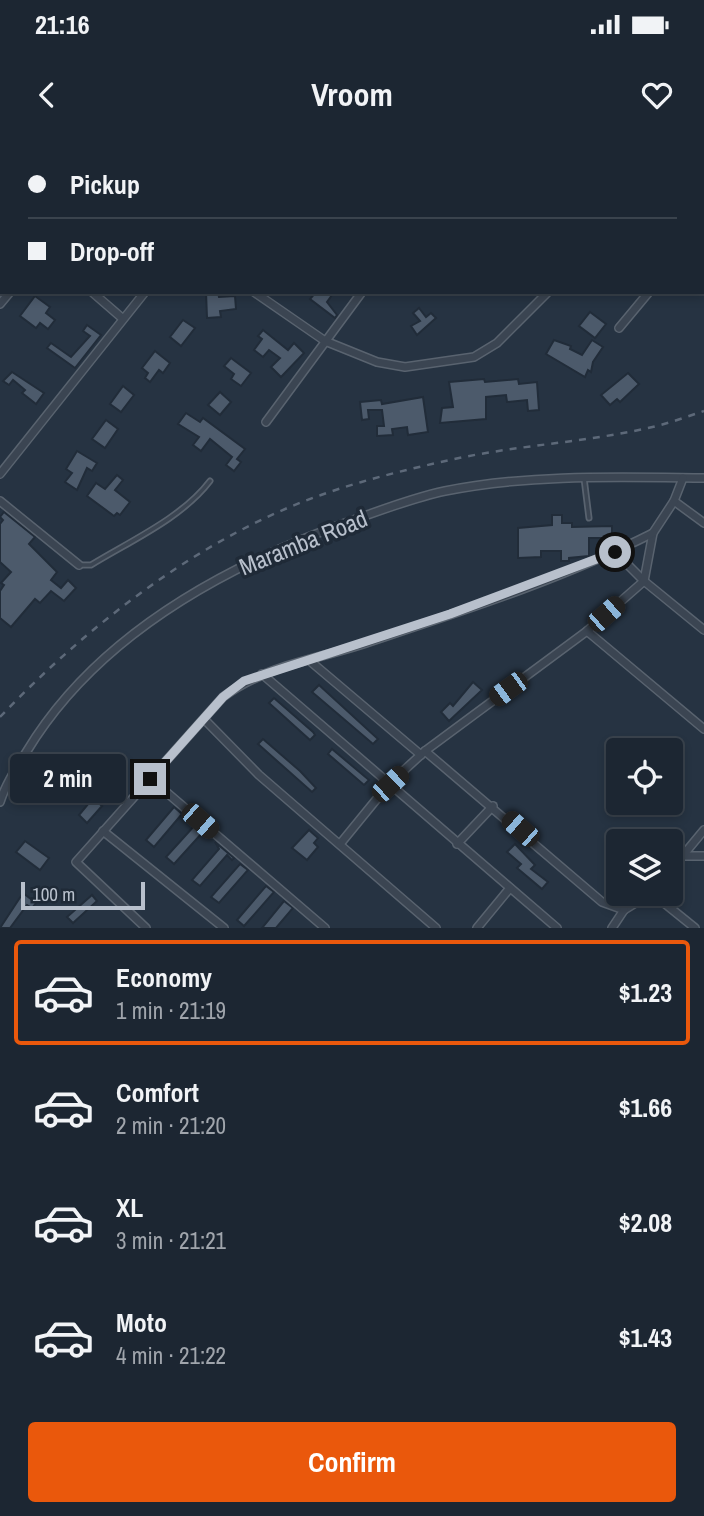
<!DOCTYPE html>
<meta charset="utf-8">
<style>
body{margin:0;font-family:"Archivo Narrow",sans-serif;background:#29323e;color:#f1f3f6;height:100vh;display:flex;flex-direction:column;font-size:26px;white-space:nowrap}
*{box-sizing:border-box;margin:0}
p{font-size:23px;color:#a0a5ac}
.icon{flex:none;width:38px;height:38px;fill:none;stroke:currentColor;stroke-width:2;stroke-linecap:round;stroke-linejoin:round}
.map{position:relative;height:788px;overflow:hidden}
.side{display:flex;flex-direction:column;background:#1c2632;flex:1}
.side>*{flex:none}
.hud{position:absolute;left:0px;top:0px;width:705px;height:154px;box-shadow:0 4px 10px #0003,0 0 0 2px #3a434d;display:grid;align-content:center;height:154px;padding:0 28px;background:#1c2632}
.tools{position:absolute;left:606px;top:598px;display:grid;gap:14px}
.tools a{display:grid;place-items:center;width:77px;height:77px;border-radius:7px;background:#1c2632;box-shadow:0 4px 10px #0003,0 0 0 2px #3a434d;font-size:35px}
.scale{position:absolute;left:21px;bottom:18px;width:124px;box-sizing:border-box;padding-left:7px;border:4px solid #b8c0cc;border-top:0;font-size:19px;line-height:24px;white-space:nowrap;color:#b8c0cc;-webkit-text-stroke:5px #1f2a37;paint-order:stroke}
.end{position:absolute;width:32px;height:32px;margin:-16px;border:9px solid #b8c0cc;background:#111;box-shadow:0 0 0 4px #111}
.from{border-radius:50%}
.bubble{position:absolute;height:49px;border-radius:7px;background:#1c2632;box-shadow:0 4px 10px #0003,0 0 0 2px #3a434d;font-size:23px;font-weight:800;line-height:49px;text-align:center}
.car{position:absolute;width:21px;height:42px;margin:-21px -10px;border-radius:9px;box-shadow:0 0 5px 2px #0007;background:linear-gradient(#222 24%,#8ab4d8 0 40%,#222 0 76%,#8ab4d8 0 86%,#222 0)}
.hud b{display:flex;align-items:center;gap:24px;height:66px;font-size:26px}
.hud b+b{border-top:2px solid #3a434d}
.hud i{width:18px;height:18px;background:#f1f3f6}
ul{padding:12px 0 0;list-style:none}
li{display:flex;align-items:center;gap:21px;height:105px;margin:0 14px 10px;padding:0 14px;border:4px solid transparent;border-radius:7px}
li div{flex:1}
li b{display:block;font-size:26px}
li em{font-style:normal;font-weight:800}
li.on{border-color:#ea580c}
li>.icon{width:63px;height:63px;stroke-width:1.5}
.button{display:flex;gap:14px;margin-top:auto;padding:14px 28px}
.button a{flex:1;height:80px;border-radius:7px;background:#ea580c;color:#fff;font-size:28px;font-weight:800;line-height:80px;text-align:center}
.status{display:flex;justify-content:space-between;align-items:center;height:49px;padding:0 35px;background:#1c2632;direction:ltr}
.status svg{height:19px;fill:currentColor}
header{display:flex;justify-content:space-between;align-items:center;height:91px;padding:0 28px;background:#1c2632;font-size:32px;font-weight:800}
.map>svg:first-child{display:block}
.building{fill:#4c5a6b;stroke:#212c39;stroke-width:2}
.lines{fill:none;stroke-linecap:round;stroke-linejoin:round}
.lane-casing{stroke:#59636f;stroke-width:7}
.street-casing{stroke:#59636f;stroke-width:10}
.lane{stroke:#3b4552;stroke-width:3.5}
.street{stroke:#3b4552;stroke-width:7}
.rail{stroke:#5d6979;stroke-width:2.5;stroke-dasharray:7 7;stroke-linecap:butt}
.route{stroke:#b8c0cc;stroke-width:9}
.labels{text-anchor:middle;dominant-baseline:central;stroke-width:7;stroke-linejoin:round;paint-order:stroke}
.street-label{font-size:24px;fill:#b8c0cc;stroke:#1f2a37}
</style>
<div class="status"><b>21:16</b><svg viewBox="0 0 49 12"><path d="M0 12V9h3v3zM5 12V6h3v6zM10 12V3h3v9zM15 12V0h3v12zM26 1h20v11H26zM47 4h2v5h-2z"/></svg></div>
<header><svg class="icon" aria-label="back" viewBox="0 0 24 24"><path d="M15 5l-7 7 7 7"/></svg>Vroom<svg class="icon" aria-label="heart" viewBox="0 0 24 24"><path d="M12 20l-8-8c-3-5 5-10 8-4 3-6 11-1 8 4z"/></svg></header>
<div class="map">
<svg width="704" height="788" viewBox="0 0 704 788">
<rect width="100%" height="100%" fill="#263342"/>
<!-- building -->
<g class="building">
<path d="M206 152H218L219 157 235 156 236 169 220 171 221 177 207 178Z"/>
<path d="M316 152 332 155 327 162 337 175 335 178 310 159Z"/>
<path d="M35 156 50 167 46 173 55 180 48 189 40 183 36 188 20 176Z"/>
<path d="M419 168 426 177 431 173 436 178 417 195 411 186 420 181 413 173Z"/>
<path d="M590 172 606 184 595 198 579 186Z"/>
<path d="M183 180 195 188 181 206 170 197Z"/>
<path d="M87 185 101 195 75 228 47 208 51 203 71 217 90 196 83 191Z"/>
<path d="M263 190 288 210 294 203 304 213 281 237 271 227 280 218 269 210 263 217 254 210 262 199 258 196Z"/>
<path d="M554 200 571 206 570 209 582 215 592 200 603 207 593 222 591 232 588 230 585 237 546 214Z"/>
<path d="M155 211 170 223 163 233 159 230 150 242 145 238 148 233 142 228Z"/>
<path d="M231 218 251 233 241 246 231 239 234 234 224 226Z"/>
<path d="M12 232 44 253 36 264 22 253 25 250 13 240 9 245 3 241Z"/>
<path d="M628 233 639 244 620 262 617 259 610 265 601 255Z"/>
<path d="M484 239 485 242 518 239 519 244 537 242 539 270 528 271 527 260 507 262 506 255 486 257V279L440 283 442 268 453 267 449 242Z"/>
<path d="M123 246 134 255 121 272 110 264Z"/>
<path d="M220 252 231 262 220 275 208 265Z"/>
<path d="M423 257 428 292 408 295 407 287 392 289 393 295 377 296V286H384L382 270H368L369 279 362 280 360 262 381 260 382 264Z"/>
<path d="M186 273 200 282 203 278 245 309 237 319 241 322 234 331 226 325 232 317 210 299 201 311 193 305 199 297 178 284Z"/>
<path d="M106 280 118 289 105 308 92 299Z"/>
<path d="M77 311 97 323 92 331 87 328 77 350 65 342 72 333 66 329Z"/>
<path d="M117 335 123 340 115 350 130 362 120 375 117 373 114 376 87 356 96 343 105 349Z"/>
<path d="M4 372 35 397 29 404 57 432 51 440 61 448 68 440 76 448 64 461 51 451 40 463 35 459 11 487 0 478V451L4 445 1 443 11 432 0 422V384L3 380 0 377Z"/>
<path d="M552 375H562V383H572V387L612 386V405H605V398H589V416L569 418V421H561V411H541V417L518 418V388L552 385Z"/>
<path d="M473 542 482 550 449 581 441 572 450 563 453 566Z"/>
<path d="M319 545 378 599 373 604 312 552Z"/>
<path d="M274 558 313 592 315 595 310 600 269 563Z"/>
<path d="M263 599 300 631 316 648 312 652 258 604Z"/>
<path d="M332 609 369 640 364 645 328 614Z"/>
<path d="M93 658 102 666 87 683 79 675Z"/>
<path d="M174 667 182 674 154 707 146 700Z"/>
<path d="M195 685 203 692 174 724 166 717Z"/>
<path d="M309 690 318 698 314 703 318 707 307 720 292 708Z"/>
<path d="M25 701 49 718 40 730 16 712Z"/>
<path d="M215 702 234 718 232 720 227 715 200 746 192 740 219 709Z"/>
<path d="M515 704 535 725 531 729 548 742 542 749 517 728 521 724 507 712Z"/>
<path d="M240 724 248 730 219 763 211 757Z"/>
<path d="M266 746 274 752 244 786 237 780Z"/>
<path d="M23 753 36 763 32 768 27 765 10 788H0Z"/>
<path d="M92 755 97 761 73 783 67 777Z"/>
<path d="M284 761 293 768 276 788H262Z"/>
</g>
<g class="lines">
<defs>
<g id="lane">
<path d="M584 338 589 378"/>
<path d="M80 425H91C130 401 182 378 210 341"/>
</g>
<g id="street">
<path d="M253 0 256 2"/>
<path d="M656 0 658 2"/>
<path d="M134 2 135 0"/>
<path d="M265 2 266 0"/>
<path d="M486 2 487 0"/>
<path d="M678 2 679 0"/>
<path d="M704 40V41"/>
<path d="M0 74 2 76"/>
<path d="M704 91V90"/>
<path d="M92 152 122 178"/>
<path d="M254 152 325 201 377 222 405 227 474 217 497 203 548 152"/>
<path d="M0 164 10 152"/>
<path d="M619 188 649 152"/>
<path d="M266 282 362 152"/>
<path d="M0 334 145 152"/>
<path d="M0 361 79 425"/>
<path d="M674 361 704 383"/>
<path d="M615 412 644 441 704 490"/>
<path d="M587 491 704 589"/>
<path d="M310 521 421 615"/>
<path d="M262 534 557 788"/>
<path d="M204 579 259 635 436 788"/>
<path d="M425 611 602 762 624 770 650 754"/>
<path d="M151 639 325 788"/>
<path d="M0 662C6 643 17 627 27 611 99 492 232 422 359 378 387 368 416 357 445 351 530 334 618 337 704 338"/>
<path d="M103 691 224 788"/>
<path d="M340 704 389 644 425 611 587 491 644 441 653 393 674 361 683 338"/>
<path d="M457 704 493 666"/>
<path d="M685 716H704"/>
<path d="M670 731 704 690"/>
<path d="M653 754 695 788"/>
<path d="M146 788 76 722 223 557C263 527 313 520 360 505 459 472 560 440 653 393"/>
<path d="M477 788 510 748"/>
<path d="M612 788 624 770"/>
</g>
</defs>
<!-- lane casing -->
<use href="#lane" class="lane-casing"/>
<!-- street casing -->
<use href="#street" class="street-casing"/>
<!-- lane -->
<use href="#lane" class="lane"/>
<!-- street -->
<use href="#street" class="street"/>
<!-- rail -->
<path class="rail" d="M0 577C87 486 201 397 321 355 366 339 413 328 459 318 522 305 586 302 648 288 667 284 686 277 704 271"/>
</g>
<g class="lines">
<!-- route -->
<path class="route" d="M150 639 223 557 244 541 450 474 615 412"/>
</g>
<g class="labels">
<!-- street labels -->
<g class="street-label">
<text transform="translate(303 402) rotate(-22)">Maramba Road</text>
</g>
</g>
</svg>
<div class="tools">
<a><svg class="icon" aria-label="locate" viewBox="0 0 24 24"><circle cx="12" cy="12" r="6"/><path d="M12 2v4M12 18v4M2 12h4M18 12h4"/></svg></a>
<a><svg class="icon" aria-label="layers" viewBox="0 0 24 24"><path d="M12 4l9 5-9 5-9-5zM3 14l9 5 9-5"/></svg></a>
</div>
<div class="scale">100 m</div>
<i class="end from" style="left:615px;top:412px"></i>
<i class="end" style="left:150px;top:639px"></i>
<div class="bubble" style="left:10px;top:614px;width:116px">2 min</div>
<i class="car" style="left:606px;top:474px;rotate:49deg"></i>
<i class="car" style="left:508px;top:549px;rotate:234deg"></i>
<i class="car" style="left:390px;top:644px;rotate:47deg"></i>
<i class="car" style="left:200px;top:681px;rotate:131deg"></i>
<i class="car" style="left:520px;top:689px;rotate:311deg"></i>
<div class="hud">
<b><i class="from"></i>Pickup</b>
<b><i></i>Drop-off</b>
</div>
</div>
<section class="side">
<ul>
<li class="on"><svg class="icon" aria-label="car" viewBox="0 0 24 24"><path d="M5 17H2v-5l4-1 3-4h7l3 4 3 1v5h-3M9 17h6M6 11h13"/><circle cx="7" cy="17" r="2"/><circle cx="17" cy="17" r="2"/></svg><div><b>Economy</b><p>1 min · 21:19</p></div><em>$1.23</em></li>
<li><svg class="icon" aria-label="car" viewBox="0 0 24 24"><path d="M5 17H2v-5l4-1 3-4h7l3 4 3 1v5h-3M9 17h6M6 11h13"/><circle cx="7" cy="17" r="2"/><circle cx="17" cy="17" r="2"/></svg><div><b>Comfort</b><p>2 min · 21:20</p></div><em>$1.66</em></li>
<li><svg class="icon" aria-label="car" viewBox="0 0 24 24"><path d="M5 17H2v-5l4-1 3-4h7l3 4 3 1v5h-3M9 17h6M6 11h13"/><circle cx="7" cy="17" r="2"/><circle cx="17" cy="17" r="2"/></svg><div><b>XL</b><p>3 min · 21:21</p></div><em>$2.08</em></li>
<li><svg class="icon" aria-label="car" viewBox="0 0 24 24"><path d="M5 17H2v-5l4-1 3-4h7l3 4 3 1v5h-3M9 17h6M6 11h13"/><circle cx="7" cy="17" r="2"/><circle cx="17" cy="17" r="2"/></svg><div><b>Moto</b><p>4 min · 21:22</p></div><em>$1.43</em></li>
</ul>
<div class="button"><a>Confirm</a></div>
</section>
